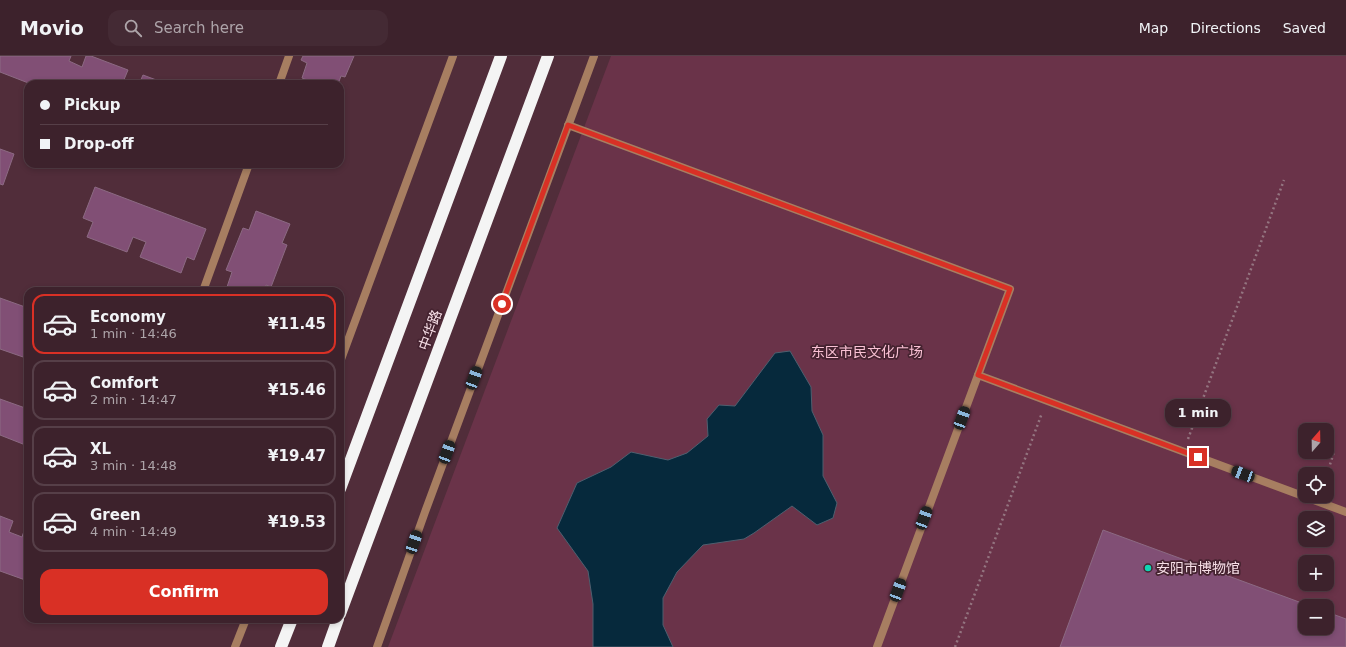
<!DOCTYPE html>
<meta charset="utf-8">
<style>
body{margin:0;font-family:"DejaVu Sans","Noto Sans SC",sans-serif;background:#442a34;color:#f1f3f6;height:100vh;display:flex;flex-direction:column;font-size:15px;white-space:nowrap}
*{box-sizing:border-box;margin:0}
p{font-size:13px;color:#ada4a9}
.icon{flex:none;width:22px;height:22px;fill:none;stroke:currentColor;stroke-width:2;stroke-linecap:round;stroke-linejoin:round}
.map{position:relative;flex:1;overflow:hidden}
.drawer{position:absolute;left:24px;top:231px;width:320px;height:336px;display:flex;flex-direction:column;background:#3d222c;border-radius:12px;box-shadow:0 2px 6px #0003,0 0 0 1px #563f48}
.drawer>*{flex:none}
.top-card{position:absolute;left:24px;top:24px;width:320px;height:88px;border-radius:12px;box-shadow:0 2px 6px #0003,0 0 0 1px #563f48;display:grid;align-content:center;height:88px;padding:0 16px;background:#3d222c}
.needle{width:26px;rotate:20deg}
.tools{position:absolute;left:1298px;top:367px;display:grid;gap:8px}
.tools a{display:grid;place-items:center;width:36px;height:36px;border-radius:8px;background:#3d222c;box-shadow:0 2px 6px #0003,0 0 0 1px #563f48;font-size:20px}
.end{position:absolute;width:18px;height:18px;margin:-9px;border:5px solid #d93025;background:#fff;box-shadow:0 0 0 2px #fff}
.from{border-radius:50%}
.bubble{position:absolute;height:28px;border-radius:12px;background:#3d222c;box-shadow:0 2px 6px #0003,0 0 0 1px #563f48;font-size:13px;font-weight:800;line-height:28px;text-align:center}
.car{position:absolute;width:12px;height:24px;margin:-12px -6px;border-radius:5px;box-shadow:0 0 3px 1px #0007;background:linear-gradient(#222 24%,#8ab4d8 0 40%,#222 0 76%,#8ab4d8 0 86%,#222 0)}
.top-card b{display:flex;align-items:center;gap:14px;height:38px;font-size:15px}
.top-card b+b{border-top:1px solid #563f48}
.top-card i{width:10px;height:10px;background:#f1f3f6}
ul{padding:7px 0 0;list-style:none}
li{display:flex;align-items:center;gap:12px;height:60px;margin:0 8px 6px;padding:0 8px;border:2px solid #563f48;border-radius:12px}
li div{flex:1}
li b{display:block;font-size:15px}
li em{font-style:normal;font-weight:800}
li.active{border-color:#d93025}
li>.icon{width:36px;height:36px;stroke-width:1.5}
.cta{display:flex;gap:8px;margin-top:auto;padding:8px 16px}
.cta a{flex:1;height:46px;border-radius:12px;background:#d93025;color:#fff;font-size:16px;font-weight:800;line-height:46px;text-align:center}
header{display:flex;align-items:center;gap:24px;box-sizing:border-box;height:56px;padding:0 20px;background:#3d222c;border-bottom:1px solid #563f48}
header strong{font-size:19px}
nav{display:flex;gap:22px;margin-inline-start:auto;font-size:14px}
.search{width:280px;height:36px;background:#442a34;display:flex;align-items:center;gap:10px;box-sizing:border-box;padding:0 14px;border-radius:12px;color:#ada4a9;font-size:15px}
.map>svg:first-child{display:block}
.green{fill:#6a3349;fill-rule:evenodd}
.water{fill:#06293c;stroke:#4e5f6f}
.building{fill:#814f75;stroke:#8c6a83}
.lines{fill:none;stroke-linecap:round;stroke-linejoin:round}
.path{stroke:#947580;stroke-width:2.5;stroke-dasharray:2 3;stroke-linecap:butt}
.lane{stroke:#a77e61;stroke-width:8}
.street{stroke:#a77e61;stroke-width:8}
.highway{stroke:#f4f4f4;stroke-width:12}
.route{stroke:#d93025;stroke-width:5}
.poi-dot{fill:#0fd5b4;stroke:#452330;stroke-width:1.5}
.labels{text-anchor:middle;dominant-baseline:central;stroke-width:3.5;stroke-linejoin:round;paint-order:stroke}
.street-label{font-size:14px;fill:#f6dee6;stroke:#452330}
.park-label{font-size:14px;fill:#fac1d4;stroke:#452330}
.poi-label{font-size:14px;fill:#f6dee6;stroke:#452330;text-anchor:start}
</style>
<header>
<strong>Movio</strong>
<div class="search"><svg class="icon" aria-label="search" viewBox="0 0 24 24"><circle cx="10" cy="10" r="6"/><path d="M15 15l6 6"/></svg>Search here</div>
<nav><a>Map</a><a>Directions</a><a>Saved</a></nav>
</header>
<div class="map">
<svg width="1346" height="591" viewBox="0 0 1346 591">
<rect width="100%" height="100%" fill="#512d3a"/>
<!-- green -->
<path class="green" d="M611 0H1346V591H388ZM1305 374H1327V396H1305ZM1305 418H1327V440H1305ZM1305 462H1327V484H1305ZM1305 506H1327V528H1305ZM1305 550H1327V572H1305Z"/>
<!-- water -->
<path class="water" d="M790 295 811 331 812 355 823 379V420L837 447 833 462 817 469 792 450 754 477 744 483 703 489 677 516 663 542V569L673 591H593V548L588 515 557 472 577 427 611 411 631 396 668 404 687 397 708 380 707 363 719 349 735 350 775 297Z"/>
<!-- building -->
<g class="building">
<path d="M0 0H71L69 5 82 11 86 0H91L128 14 123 26 130 28H31L0 16Z"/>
<path d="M303 0H354L345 21 341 20 338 28H318L302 22 307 7 301 4Z"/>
<path d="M143 19 167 28H139Z"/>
<path d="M0 93 14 98 3 129 0 128Z"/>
<path d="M95 131 206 173 194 204 187 201 181 217 140 201 146 186 133 181 127 196 87 181 93 166 83 162Z"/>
<path d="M256 155 290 168 282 187 287 189 271 231 266 229 264 235H237L227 231 232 216 226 214 243 172 249 174Z"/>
<path d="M0 242 28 252V297L26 302 0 293Z"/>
<path d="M0 343 28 353V390L0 379Z"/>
<path d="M0 460 13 465 9 476 22 481 26 469 28 470V525L0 515Z"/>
<path d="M1103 474 1310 550H1305V572H1327V556L1346 563V591H1060Z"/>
</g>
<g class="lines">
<!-- path -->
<g class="path">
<path d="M1188 383 1284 124"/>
<path d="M1327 418 1334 396"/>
<path d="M955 591 1042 357"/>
</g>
<!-- lane -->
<g class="lane">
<path d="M279 28 289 0"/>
<path d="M568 69 1010 233 877 591"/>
<path d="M203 235 249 108"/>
<path d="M978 319 1346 456"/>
</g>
<!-- street -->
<g class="street">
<path d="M340 306 453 0"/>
<path d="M235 591 246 563"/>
<path d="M377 591 425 456 594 0"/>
</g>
<!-- highway -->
<g class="highway">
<path d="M340 433 501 0"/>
<path d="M340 558 548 0"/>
<path d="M281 591 292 563"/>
<path d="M328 591 338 563"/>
</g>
</g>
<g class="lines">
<!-- route -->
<path class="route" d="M502 248 568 69 1010 233 978 319 1198 401"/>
</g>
<!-- markers -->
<circle class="poi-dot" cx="1148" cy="512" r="4"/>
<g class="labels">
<!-- street labels -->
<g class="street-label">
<text transform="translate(430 274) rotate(-70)">中华路</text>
</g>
<!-- park labels -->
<g class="park-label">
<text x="867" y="296">东区市民文化广场</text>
</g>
<!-- poi labels -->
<g class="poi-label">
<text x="1156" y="512">安阳市博物馆</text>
</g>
</g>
</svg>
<div class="tools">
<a><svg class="needle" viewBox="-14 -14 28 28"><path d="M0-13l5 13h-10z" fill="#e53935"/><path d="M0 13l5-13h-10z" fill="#ada4a9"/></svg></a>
<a><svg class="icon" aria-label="locate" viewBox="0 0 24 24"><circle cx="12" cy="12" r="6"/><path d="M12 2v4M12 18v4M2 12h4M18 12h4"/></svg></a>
<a><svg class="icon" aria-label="layers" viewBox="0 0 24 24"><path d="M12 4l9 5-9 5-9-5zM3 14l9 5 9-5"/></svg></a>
<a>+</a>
<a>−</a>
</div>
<i class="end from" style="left:502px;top:248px"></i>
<i class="end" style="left:1198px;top:401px"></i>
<div class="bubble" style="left:1165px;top:343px;width:66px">1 min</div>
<i class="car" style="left:474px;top:322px;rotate:20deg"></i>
<i class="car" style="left:962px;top:362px;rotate:20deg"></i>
<i class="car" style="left:447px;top:396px;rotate:20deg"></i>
<i class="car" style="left:1243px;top:418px;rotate:291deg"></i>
<i class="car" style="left:924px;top:462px;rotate:20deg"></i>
<i class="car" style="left:414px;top:486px;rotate:19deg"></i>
<i class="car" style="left:898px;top:534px;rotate:20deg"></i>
<div class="top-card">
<b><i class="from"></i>Pickup</b>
<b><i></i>Drop-off</b>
</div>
<section class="drawer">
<ul>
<li class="active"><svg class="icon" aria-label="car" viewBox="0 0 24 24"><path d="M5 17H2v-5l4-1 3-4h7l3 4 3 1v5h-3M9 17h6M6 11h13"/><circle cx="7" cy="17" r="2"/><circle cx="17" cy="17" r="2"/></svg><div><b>Economy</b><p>1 min · 14:46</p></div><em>¥11.45</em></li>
<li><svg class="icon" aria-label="car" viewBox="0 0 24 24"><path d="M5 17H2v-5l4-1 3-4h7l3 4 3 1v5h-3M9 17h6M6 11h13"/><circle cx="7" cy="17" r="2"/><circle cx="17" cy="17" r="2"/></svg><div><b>Comfort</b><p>2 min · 14:47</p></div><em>¥15.46</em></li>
<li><svg class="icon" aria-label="car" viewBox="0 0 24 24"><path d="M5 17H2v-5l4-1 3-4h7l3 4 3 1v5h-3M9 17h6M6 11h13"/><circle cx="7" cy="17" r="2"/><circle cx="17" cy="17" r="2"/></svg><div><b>XL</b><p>3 min · 14:48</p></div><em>¥19.47</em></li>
<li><svg class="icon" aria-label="car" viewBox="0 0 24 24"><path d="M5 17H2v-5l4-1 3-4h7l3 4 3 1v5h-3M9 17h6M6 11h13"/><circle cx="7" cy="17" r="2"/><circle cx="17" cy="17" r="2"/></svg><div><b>Green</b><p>4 min · 14:49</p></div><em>¥19.53</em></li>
</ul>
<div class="cta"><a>Confirm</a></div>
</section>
</div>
